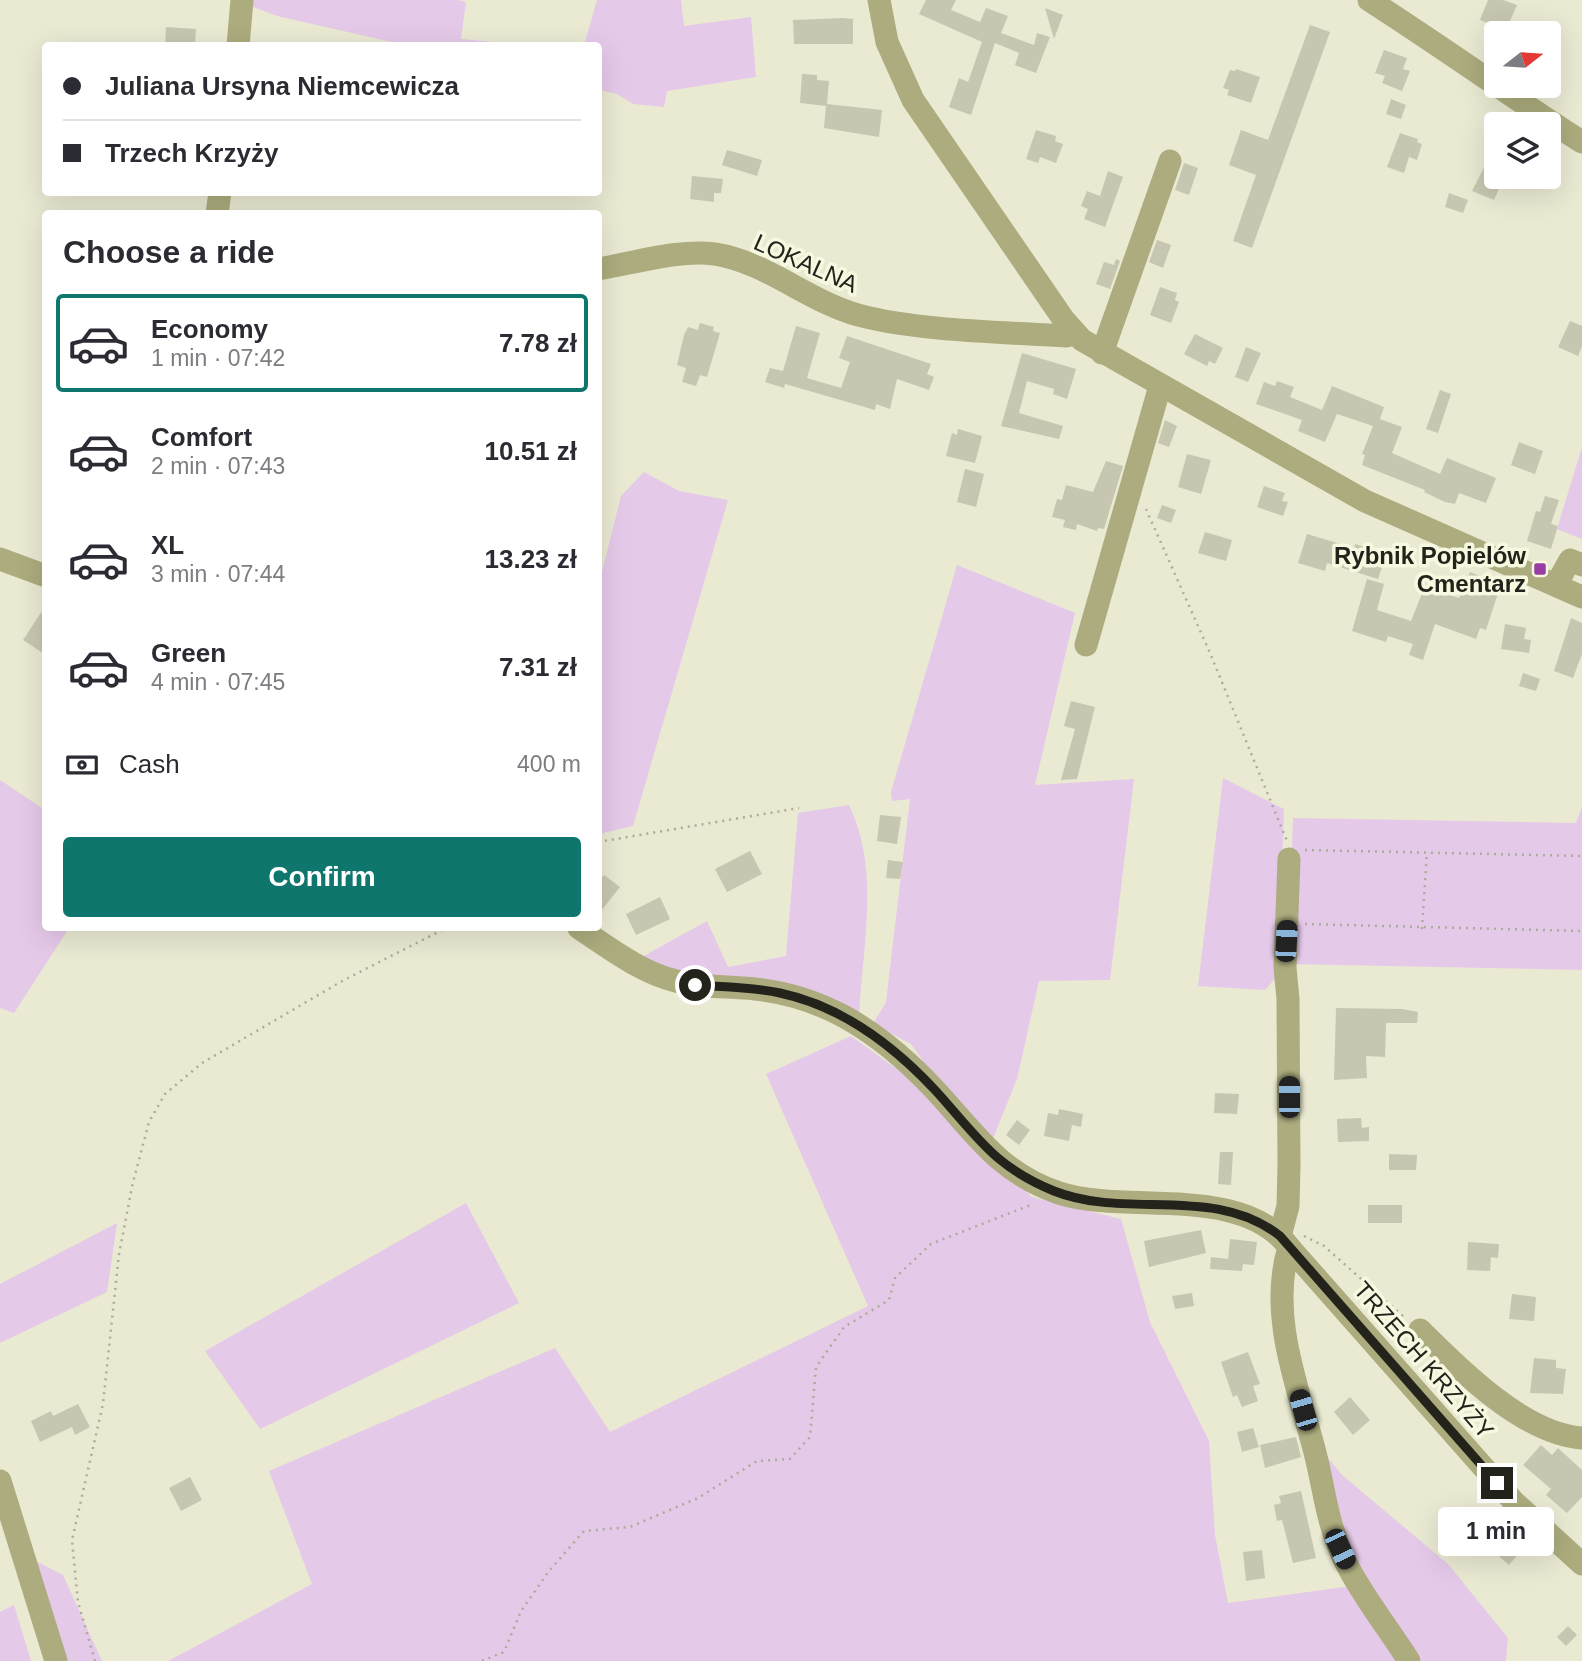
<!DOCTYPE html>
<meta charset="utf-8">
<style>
body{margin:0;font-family:Helvetica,sans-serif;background:#f2f2f3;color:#2b2b33;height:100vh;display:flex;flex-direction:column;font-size:26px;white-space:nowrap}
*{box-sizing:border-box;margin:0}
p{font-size:23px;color:#7c7c81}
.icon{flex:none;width:38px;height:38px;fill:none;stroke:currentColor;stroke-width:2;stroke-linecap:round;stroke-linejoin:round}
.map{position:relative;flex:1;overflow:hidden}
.details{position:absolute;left:42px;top:210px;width:560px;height:721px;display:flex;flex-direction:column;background:#fff;border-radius:7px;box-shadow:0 7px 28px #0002}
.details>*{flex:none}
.guide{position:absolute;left:42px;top:42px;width:560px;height:154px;border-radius:7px;box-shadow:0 7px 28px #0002;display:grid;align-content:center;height:154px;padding:0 21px;background:#fff}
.needle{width:46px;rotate:73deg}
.fabs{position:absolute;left:1484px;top:21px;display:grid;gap:14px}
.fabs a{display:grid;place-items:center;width:77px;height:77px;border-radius:7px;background:#fff;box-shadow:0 7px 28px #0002;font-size:35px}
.end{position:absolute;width:32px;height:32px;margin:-16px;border:9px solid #23231b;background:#fff;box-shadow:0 0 0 4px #fff}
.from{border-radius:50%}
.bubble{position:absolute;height:49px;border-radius:7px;background:#fff;box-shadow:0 7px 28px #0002;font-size:23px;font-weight:600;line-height:49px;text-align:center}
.car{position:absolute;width:21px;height:42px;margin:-21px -10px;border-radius:9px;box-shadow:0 0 5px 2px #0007;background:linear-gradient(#222 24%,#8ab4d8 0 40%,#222 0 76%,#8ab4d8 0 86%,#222 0)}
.guide b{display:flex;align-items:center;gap:24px;height:66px;font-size:26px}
.guide b+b{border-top:2px solid #e1e1e2}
.guide i{width:18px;height:18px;background:#2b2b33}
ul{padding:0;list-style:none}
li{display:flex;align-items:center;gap:21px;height:98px;margin:0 14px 10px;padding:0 7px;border:4px solid transparent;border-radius:7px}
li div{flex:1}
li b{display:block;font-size:26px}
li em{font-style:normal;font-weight:600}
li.on{border-color:#0f766e}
li>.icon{width:63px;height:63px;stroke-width:1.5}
h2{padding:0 21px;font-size:32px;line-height:84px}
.pay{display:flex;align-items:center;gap:18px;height:77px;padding:0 21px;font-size:26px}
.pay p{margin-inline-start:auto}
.primary-button{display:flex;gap:14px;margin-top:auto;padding:14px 21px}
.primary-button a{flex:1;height:80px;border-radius:7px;background:#0f766e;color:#fff;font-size:28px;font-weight:600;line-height:80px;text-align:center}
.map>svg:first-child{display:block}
.green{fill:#e5c9e9}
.building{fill:#c7c7b1}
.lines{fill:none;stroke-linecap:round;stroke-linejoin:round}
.path{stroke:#acac9a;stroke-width:2.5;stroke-dasharray:2 5;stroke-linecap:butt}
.minor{stroke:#acac7e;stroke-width:23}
.route{stroke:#23231b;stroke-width:9}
.poi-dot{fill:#983ca6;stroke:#f7f8e0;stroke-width:2.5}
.labels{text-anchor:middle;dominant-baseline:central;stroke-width:7;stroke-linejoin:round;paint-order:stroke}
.street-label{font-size:24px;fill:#23231b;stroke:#f7f8e0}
.poi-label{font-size:24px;font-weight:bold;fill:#23231b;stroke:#f7f8e0;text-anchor:end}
</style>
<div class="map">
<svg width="1582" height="1661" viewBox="0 0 1582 1661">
<rect width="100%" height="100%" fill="#eaead3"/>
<!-- green -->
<g class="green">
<path d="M251 0H458L466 2 461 39 526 45H405L277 16 251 6Z"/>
<path d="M597 0H681L684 26 751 17 756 77 667 91 664 107 633 104 617 94 599 90 598 46 584 45Z"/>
<path d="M1582 447V539L1557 529Z"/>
<path d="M644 472 679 491 728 500 633 826 599 834V584L621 496Z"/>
<path d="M957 565 1075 613 1035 785 1134 779 1110 980 1039 981 1017 1079 992 1141 938 1083 911 1044 873 1024 886 1002 910 799 892 801 891 792Z"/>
<path d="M1223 778 1284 809 1278 975 1265 990 1198 986Z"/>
<path d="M0 780 45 810 46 928H69L14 1013 0 1008Z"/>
<path d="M849 805C880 868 863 946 859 1013L691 976 640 958 707 921 728 967 786 956 798 813Z"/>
<path d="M1582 806V970L1288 964 1293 818 1576 823Z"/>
<path d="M851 1036 905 1075 1032 1197 1121 1219 1150 1322 1209 1441 1215 1535 1228 1603 1351 1586 1396 1661H168L312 1584 269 1471 555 1348 610 1432 868 1306 766 1074Z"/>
<path d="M466 1203 519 1303 260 1429 205 1351Z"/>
<path d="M117 1223 107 1292 0 1343V1284Z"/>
<path d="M1325 1454 1342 1475 1448 1564 1508 1638 1506 1661H1417L1347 1549Z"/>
<path d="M36 1561 63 1575 102 1661H67Z"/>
<path d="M14 1605 31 1661H0V1612Z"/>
</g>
<!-- building -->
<g class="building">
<path d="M926 0H956L951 10 980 22 986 8 1008 16 1001 33 1034 45 1037 33 1050 37 1036 73 1015 65 1019 53 995 43 971 115 949 107 959 78 968 82 982 42 919 14Z"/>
<path d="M1488 0H1503L1517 5 1506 30 1480 20Z"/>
<path d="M1045 8 1063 15 1054 39Z"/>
<path d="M843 18 853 19V44H794L793 20Z"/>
<path d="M1310 25 1330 32 1252 248 1233 241 1256 175 1229 165 1241 130 1268 140Z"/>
<path d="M166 27 196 29 195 46H165Z"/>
<path d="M1384 50 1407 58 1403 69 1410 71 1402 91 1382 83 1385 76 1375 73Z"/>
<path d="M1236 69 1260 77 1251 103 1227 95 1229 90 1223 88 1230 70 1235 71Z"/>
<path d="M802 74 817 75V80L829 81 827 104 882 110 879 137 824 128 826 106 800 103Z"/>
<path d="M1391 99 1406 105 1401 119 1386 114Z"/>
<path d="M1036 130 1056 136 1055 141 1063 144 1056 163 1040 157 1038 163 1026 159Z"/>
<path d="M1400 133 1418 139 1417 142 1422 144 1417 160 1409 157 1404 173 1387 167Z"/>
<path d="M1496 144V177L1503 180 1494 200 1472 191Z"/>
<path d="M727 150 762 160 757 176 722 165Z"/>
<path d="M1184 163 1198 168 1189 195 1175 190Z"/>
<path d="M1108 171 1123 177 1105 227 1084 219 1088 209 1081 206 1087 191 1100 196Z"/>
<path d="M692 176 723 179 721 193H714V202L690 199Z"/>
<path d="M1449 193 1468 200 1463 213 1445 207Z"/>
<path d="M1157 240 1171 245 1163 268 1149 262Z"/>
<path d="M1116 259 1120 261 1110 289 1096 284 1104 262 1114 265Z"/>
<path d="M1160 287 1177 293 1175 300 1179 302 1171 323 1150 315Z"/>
<path d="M1570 321 1582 326V346L1578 356 1558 347Z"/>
<path d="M700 323 714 327 713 331 720 333 707 377 700 375 696 386 682 382 686 368 677 365 684 335 688 327 698 330Z"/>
<path d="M796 326 820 333 807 378 841 388 850 362 839 358 847 336 931 364 927 374 934 377 929 390 897 379 890 409 876 404 875 410 785 384 784 388 765 382 770 368 783 371Z"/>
<path d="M1195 334 1223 348 1215 364 1209 361 1207 366 1184 354Z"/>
<path d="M1246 347 1261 353 1248 382 1235 377Z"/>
<path d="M1022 353 1076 369 1067 399 1053 394 1054 389 1027 381 1019 413 1063 426 1059 439 1001 426Z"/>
<path d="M1277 381 1294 387 1290 397 1322 410 1332 386 1384 407 1380 419 1402 427 1392 453 1440 474 1447 458 1496 478 1486 503 1459 493 1455 504 1445 502 1424 492 1425 490 1362 465 1365 455 1362 454 1373 426 1337 414 1325 442 1298 431 1302 420 1256 404 1264 382 1275 386Z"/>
<path d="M1440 390 1451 394 1438 433 1426 429Z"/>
<path d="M1165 420 1177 426 1169 447 1158 443Z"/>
<path d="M958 429 982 436 975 463 946 456 952 433 957 435Z"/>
<path d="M1519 442 1543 451 1535 474 1511 465Z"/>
<path d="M1187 454 1211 460 1201 494 1178 487Z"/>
<path d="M1106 461 1123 466 1104 529 1098 528 1097 531 1077 524 1076 530 1063 527 1065 520 1052 517 1057 499 1062 500 1066 485 1093 492Z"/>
<path d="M965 469 984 474 976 507 957 502Z"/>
<path d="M1264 486 1285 493 1282 501 1288 502 1283 516 1257 507Z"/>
<path d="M1545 496 1559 500 1551 524 1558 526 1551 549 1527 541 1536 511 1540 512Z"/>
<path d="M1162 505 1176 510 1171 523 1157 518Z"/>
<path d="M1205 532 1232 540 1226 561 1198 553Z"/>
<path d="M1307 534 1354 548 1355 544 1378 551 1377 555 1385 558 1378 579 1327 563 1325 571 1298 563Z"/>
<path d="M1470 572 1501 584 1486 630 1480 628 1476 639 1435 624 1423 660 1409 655 1413 644 1388 636 1386 642 1352 631 1367 579 1384 584 1377 610 1411 621 1425 586 1459 598Z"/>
<path d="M46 605V655L23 640Z"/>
<path d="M1571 618 1582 623V654L1573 678 1554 671Z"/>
<path d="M1505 624 1526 628 1524 639 1531 640 1529 653 1501 649Z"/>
<path d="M1523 673 1540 679 1536 691 1519 686Z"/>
<path d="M1071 701 1095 707 1077 779 1061 780 1075 729 1064 726Z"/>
<path d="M880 815 901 817 897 844 877 841Z"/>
<path d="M750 851 762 874 727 892 715 869Z"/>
<path d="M888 860 903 862 900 879 886 878Z"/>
<path d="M604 875 620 887 598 915V882Z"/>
<path d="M660 897 670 919 636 935 626 914Z"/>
<path d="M1336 1008 1403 1009 1418 1012 1417 1023H1386L1385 1057 1366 1056 1367 1078 1334 1080Z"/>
<path d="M1215 1093 1239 1094 1237 1114 1214 1113Z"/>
<path d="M1059 1109 1083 1114 1081 1127 1072 1125 1069 1141 1044 1136 1048 1113 1058 1115Z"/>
<path d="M1361 1118 1362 1128 1369 1127V1141L1338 1142 1337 1119Z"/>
<path d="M1017 1120 1030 1130 1019 1145 1006 1135Z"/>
<path d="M1220 1152H1233L1231 1185 1218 1184Z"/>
<path d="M1389 1154 1417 1155 1416 1170H1389Z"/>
<rect x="1368" y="1205" width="34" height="18"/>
<path d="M1201 1230 1206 1253 1149 1267 1144 1241Z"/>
<path d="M1230 1239 1257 1242 1254 1265 1243 1264 1242 1271 1210 1269 1211 1257 1228 1259Z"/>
<path d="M1468 1242 1499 1244 1498 1258 1491 1257 1490 1271 1467 1270Z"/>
<path d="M1192 1293 1194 1306 1175 1309 1172 1296Z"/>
<path d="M1512 1294 1536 1297 1534 1321 1509 1319Z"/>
<path d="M1248 1352 1260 1384 1253 1386 1258 1401 1242 1407 1237 1395 1233 1397 1221 1362Z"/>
<path d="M1534 1358 1556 1360V1368L1566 1369 1563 1394 1530 1393Z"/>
<path d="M1350 1397 1370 1420 1353 1435 1334 1412Z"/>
<path d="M78 1404 90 1427 75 1435 72 1427 40 1442 31 1421 51 1411 53 1416Z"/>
<path d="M1253 1428 1259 1447 1242 1452 1237 1432Z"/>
<path d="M1296 1437 1301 1457 1265 1468 1260 1445Z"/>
<path d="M1541 1445 1552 1455 1558 1448 1582 1470V1497L1567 1513 1546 1495 1551 1489 1523 1465Z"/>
<path d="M190 1477 202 1500 181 1511 169 1488Z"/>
<path d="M1301 1491 1316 1558 1293 1563 1282 1520 1277 1521 1274 1505 1281 1503 1279 1496Z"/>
<path d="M1498 1516 1523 1542 1515 1550 1519 1553 1509 1565 1478 1538Z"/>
<path d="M1262 1550 1265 1578 1246 1581 1243 1552Z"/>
<path d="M1568 1626 1577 1635 1566 1646 1557 1637Z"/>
</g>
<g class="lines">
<!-- path -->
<g class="path">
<path d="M1146 509 1210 653 1287 841"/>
<path d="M598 842 799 808"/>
<path d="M1305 850 1582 856"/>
<path d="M1305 924 1582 931"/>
<path d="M1422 929 1427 852"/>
<path d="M1304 1236 1324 1246 1404 1317"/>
<path d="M95 1661 78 1602 72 1540 103 1404 119 1254 133 1182 149 1122 165 1094 202 1063 344 980 446 928"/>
<path d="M482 1661 504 1652 521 1611 549 1571 584 1531 630 1527 698 1498 757 1461 790 1459 810 1437 816 1367 844 1327 889 1300 895 1278 931 1244 1033 1204"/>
</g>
<!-- minor -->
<g class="minor">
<path d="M879 0 887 42 913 100 1064 320 1082 340 1365 501 1582 597"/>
<path d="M1369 0C1441 46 1510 96 1582 142"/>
<path d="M238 46 242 0"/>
<path d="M217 214 220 192"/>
<path d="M598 269C635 263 679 249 715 254 766 262 808 301 858 315 917 331 1003 332 1066 336L1076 334"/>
<path d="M1102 353 1170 161"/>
<path d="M0 559 46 576"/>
<path d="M1556 585 1570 560 1582 565"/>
<path d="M1086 645 1160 386"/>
<path d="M579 928C609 948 640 972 676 981 702 988 728 986 755 989 786 992 817 1002 845 1017 879 1036 909 1062 935 1090 975 1133 999 1173 1059 1193 1127 1215 1241 1183 1289 1247 1269 1313 1296 1382 1313 1445 1325 1488 1325 1520 1346 1563 1363 1597 1389 1629 1409 1661"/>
<path d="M1280 1236 1288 1206 1289 1166 1288 999 1285 968 1289 859"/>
<path d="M1289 1247 1514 1502 1582 1564"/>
<path d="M1420 1330C1460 1370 1524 1434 1582 1438"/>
<path d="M0 1481 56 1661"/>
</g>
</g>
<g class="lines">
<!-- route -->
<path class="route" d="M695 985C723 987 752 987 780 993 841 1006 893 1045 935 1090 977 1136 993 1166 1054 1191 1126 1220 1215 1184 1280 1236L1497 1483"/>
</g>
<!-- markers -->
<rect class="poi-dot" x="1533" y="562" width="14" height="14" rx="3.5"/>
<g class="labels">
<!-- street labels -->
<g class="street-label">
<text transform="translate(806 263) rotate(24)">LOKALNA</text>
<text transform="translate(1424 1360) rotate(49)">TRZECH KRZYŻY</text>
</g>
<!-- poi labels -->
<g class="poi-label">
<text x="1526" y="555">Rybnik Popielów<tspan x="1526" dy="28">Cmentarz</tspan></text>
</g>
</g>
</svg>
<div class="fabs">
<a><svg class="needle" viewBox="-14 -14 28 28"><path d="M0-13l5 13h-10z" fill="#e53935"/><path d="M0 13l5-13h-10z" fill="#7c7c81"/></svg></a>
<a><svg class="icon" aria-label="layers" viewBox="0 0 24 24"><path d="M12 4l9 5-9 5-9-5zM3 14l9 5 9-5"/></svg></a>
</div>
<i class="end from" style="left:695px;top:985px"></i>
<i class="end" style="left:1497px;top:1483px"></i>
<div class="bubble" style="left:1438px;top:1507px;width:116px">1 min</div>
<i class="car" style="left:1286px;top:941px;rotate:3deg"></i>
<i class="car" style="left:1289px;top:1097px;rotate:0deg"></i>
<i class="car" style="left:1303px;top:1410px;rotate:344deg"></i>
<i class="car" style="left:1340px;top:1549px;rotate:155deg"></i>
<div class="guide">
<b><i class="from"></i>Juliana Ursyna Niemcewicza</b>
<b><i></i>Trzech Krzyży</b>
</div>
<section class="details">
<h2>Choose a ride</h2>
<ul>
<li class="on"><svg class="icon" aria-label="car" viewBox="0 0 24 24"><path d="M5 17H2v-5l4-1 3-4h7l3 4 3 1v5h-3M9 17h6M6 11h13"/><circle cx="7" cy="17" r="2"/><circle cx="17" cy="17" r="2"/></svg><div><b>Economy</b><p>1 min · 07:42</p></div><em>7.78 zł</em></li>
<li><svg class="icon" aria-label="car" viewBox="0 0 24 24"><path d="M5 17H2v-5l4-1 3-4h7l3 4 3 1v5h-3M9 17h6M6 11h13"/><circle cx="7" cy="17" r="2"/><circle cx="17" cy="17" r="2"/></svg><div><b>Comfort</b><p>2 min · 07:43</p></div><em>10.51 zł</em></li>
<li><svg class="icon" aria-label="car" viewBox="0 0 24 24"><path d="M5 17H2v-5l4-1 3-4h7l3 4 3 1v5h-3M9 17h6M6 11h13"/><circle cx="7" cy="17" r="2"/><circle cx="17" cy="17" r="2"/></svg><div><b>XL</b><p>3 min · 07:44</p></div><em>13.23 zł</em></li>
<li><svg class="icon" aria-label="car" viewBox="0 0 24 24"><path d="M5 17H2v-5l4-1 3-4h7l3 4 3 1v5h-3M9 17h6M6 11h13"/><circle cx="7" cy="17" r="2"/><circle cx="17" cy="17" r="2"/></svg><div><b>Green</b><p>4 min · 07:45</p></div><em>7.31 zł</em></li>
</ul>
<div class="pay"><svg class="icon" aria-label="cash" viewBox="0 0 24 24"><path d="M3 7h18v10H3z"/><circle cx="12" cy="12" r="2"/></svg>Cash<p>400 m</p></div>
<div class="primary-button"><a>Confirm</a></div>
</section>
</div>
